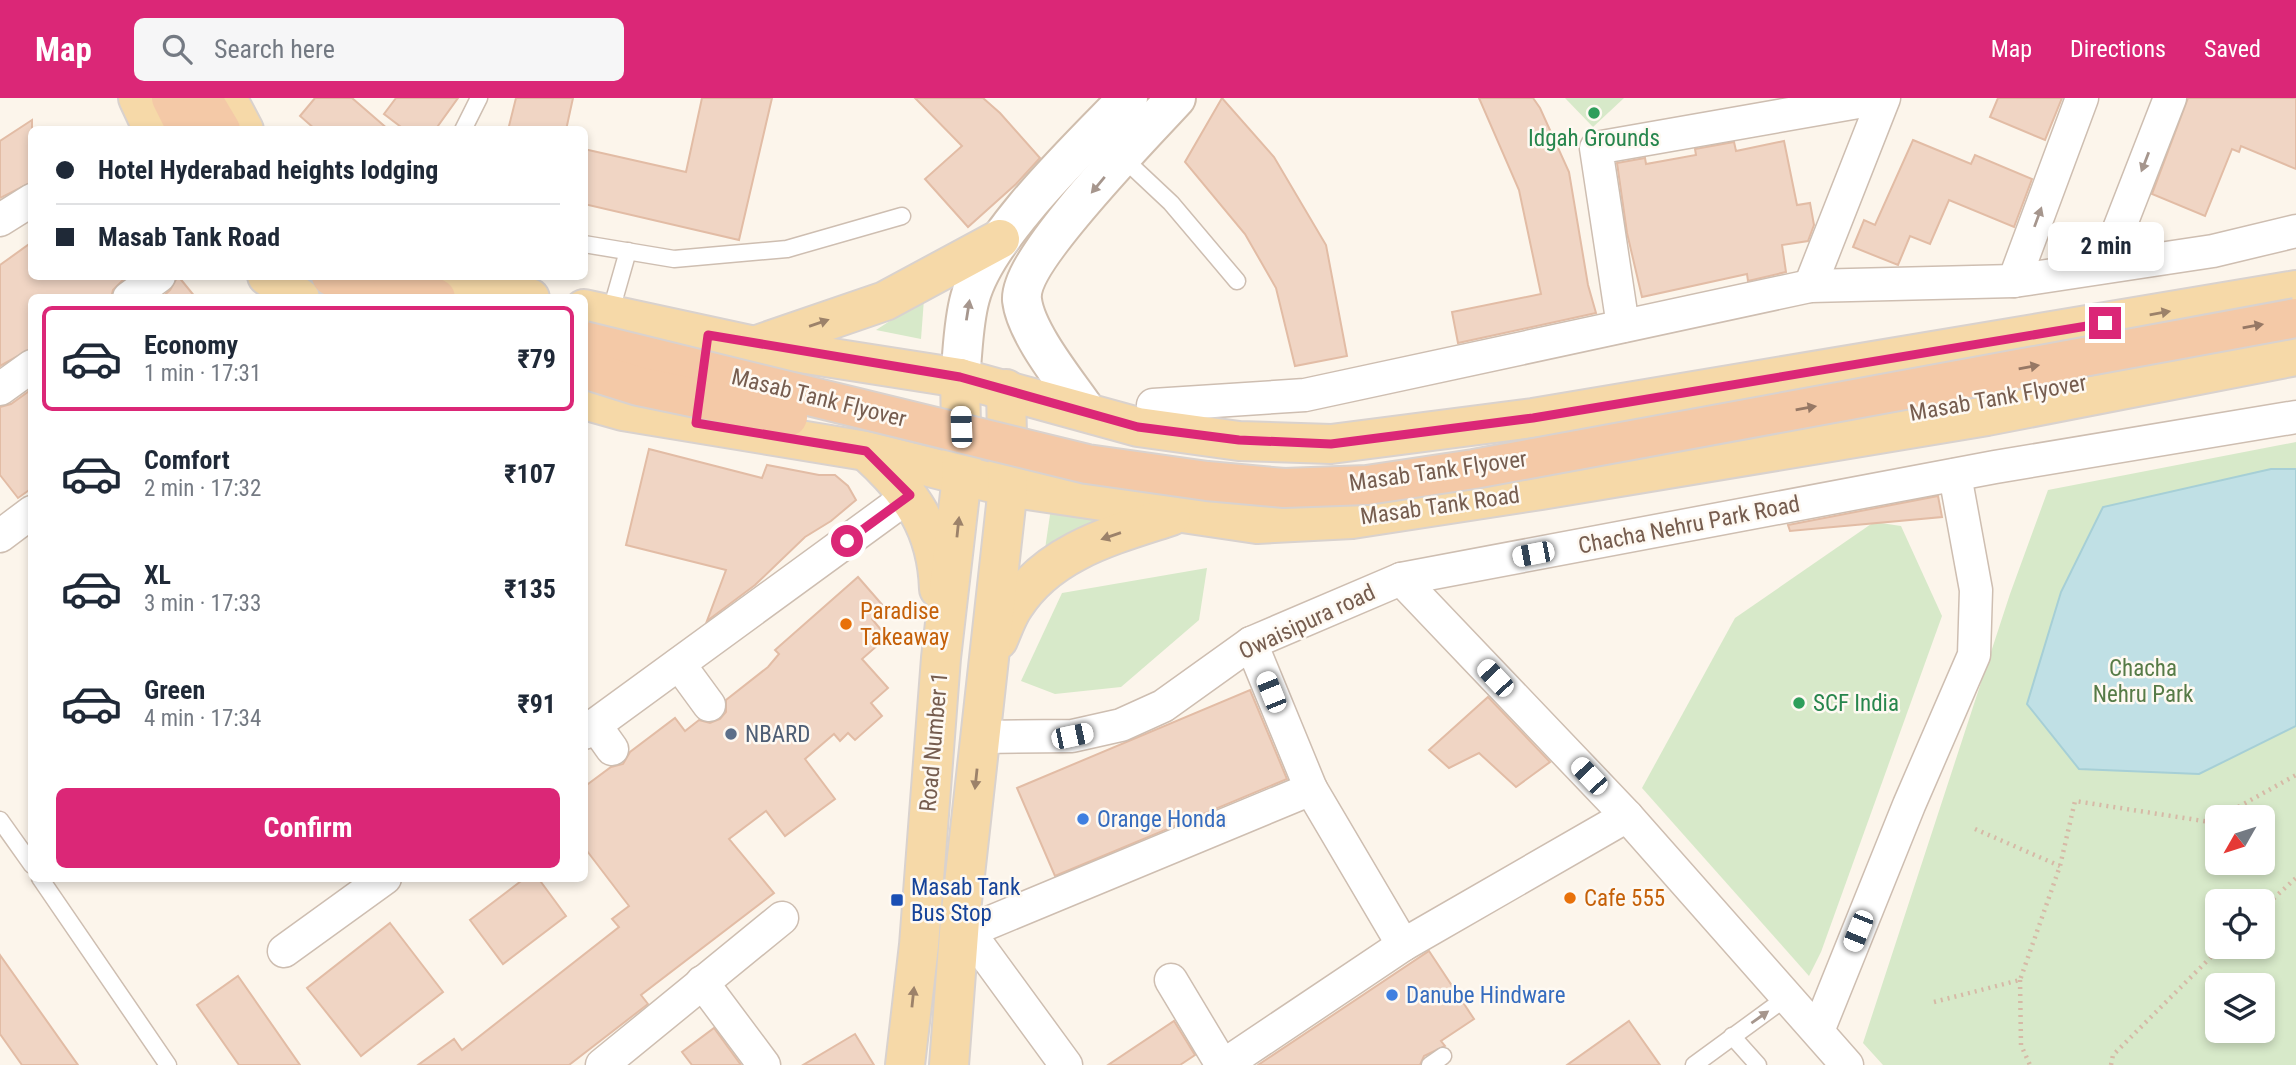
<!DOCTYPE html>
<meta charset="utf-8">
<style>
body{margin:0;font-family:"Roboto Condensed",sans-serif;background:#f6f6f7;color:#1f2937;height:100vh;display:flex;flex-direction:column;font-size:26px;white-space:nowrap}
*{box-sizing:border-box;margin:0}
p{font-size:23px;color:#747a83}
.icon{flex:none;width:38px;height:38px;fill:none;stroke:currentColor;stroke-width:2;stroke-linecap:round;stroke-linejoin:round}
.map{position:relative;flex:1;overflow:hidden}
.panel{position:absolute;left:28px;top:196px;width:560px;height:588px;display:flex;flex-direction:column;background:#fff;border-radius:10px;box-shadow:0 4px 10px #0003}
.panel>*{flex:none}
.banner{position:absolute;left:28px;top:28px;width:560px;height:154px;border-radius:10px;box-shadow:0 4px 10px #0003;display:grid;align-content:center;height:154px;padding:0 28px;background:#fff}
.needle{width:46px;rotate:231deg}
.tools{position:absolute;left:2205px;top:707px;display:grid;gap:14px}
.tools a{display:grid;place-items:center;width:70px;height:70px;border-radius:10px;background:#fff;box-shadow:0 4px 10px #0003;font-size:35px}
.end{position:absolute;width:32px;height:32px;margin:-16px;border:9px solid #db2777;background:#fff;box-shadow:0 0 0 4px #fff}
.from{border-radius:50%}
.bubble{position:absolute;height:49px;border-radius:10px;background:#fff;box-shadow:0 4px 10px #0003;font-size:23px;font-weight:700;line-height:49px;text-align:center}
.car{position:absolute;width:21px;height:42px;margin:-21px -10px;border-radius:9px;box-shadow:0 0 5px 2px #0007;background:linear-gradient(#fff 24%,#345 0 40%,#fff 0 76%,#345 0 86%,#fff 0)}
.banner b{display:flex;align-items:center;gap:24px;height:66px;font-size:26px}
.banner b+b{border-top:2px solid #e0e1e3}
.banner i{width:18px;height:18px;background:#1f2937}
ul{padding:12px 0 0;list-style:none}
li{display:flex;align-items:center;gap:21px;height:105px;margin:0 14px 10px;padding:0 14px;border:4px solid transparent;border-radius:10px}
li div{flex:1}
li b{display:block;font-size:26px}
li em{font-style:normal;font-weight:700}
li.selected{border-color:#db2777}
li>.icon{width:63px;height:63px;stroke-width:1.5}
.primary-button{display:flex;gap:14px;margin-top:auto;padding:14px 28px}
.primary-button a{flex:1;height:80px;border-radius:10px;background:#db2777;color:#fff;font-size:28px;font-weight:700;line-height:80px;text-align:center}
header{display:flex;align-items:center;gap:42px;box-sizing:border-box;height:98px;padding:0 35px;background:#db2777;color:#fff}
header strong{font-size:33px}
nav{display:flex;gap:38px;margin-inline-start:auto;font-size:24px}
.search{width:490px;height:63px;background:#f6f6f7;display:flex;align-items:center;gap:18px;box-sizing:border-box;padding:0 24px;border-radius:10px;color:#747a83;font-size:26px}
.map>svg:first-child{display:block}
.green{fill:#d7e9c9;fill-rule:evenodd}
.water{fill:#c0e0e5;stroke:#a6cfd6;stroke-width:2}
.building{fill:#f0d5c4;stroke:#e2bca5;stroke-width:2}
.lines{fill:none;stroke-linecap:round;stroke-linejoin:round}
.service-casing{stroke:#cebeb1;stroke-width:19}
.minor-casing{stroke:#cebeb1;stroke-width:35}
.secondary-casing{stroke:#d0beae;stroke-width:42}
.primary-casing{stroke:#d9d2ce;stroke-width:42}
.trunk-casing{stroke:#d9d2ce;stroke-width:42}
.path{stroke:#d6b9a6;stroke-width:4.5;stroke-dasharray:2 5;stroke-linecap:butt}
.service{stroke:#fff;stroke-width:16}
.minor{stroke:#fff;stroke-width:32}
.secondary{stroke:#fff;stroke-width:38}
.primary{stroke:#f6d9a8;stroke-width:38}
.trunk{stroke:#f4c9a7;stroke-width:38}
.trunk-bridge-casing{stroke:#d9d2ce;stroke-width:42;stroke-linecap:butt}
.trunk-bridge{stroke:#f4c9a7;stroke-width:38}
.oneway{fill:#a6968d}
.oneway2{fill:#9c826a}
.oneway3{fill:#967865}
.route{stroke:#db2777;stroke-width:9}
.leisure-dot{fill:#2e9e5b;stroke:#fef9f2;stroke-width:2.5}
.food-dot{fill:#e8710a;stroke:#fef9f2;stroke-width:2.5}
.service-dot{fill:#5c6f8a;stroke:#fef9f2;stroke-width:2.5}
.shop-dot{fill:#3f7fe0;stroke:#fef9f2;stroke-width:2.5}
.transit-dot{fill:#1a4fb4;stroke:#fef9f2;stroke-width:2.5}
.labels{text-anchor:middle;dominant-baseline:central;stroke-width:5;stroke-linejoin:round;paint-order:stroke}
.leisure-label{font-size:23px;fill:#27864d;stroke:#fef9f2}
.street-label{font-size:23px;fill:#765d4f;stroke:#fef9f2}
.food-label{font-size:23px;fill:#c56008;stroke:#fef9f2;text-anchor:start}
.park-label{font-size:23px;fill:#567b47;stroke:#fef9f2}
.service-label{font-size:23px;fill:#4e5e75;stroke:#fef9f2;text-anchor:start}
.shop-label{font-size:23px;fill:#366cbe;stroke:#fef9f2;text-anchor:start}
.transit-label{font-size:23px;fill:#164399;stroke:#fef9f2;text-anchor:start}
</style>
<header>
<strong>Map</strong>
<div class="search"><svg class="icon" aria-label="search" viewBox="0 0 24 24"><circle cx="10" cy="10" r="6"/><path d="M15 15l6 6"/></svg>Search here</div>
<nav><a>Map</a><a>Directions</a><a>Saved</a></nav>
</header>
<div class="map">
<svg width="2296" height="967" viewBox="0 0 2296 967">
<rect width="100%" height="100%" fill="#fcf5eb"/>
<!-- green -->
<g class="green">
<path d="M1565 0H1624L1593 29Z"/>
<path d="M924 201 921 241 876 232Z"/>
<path d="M2296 344V967H1883L1863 945 2010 496 2048 392ZM2217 719H2263V765H2217ZM2217 803H2263V849H2217ZM2217 887H2263V933H2217Z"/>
<path d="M1051 410 1105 426 1044 458Z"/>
<path d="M1874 424 1901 428 1942 518 1821 854 1809 878 1642 690 1735 520Z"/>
<path d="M1207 470 1199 522 1121 589 1055 596 1021 583 1062 495Z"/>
</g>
<!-- water -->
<path class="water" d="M2271 371H2296V628L2199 676 2079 671 2027 606 2061 494 2103 409Z"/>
<!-- building -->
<g class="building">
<path d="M315 0H352L389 32H316L300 18Z"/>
<path d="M396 0H458L435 32H405L384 16Z"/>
<path d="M516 0H573L566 32H508Z"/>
<path d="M702 0H772L739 142 584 106V51L686 74Z"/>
<path d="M915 0H983L1000 15 1040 60 1016 86 968 129 925 81 962 48Z"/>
<path d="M1222 0 1274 59 1326 147 1347 258 1295 268 1276 190 1245 136 1185 64Z"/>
<path d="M1479 0H1533L1540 10 1569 74 1588 187 1596 215 1458 245 1452 214 1541 196 1519 92Z"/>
<path d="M1998 0H2062L2045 42 1990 19Z"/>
<path d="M2188 0H2296V71L2241 48 2239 54 2232 51 2205 118 2152 96Z"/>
<path d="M32 22V84L0 100V43Z"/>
<path d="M1913 42 1971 66 1975 57 2032 81 2014 129 1949 102 1930 146 1910 138 1898 167 1853 149 1864 122 1875 127Z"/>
<path d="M1784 43 1797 107 1810 105 1814 127 1808 143 1782 147 1786 174 1748 183 1747 176 1642 199 1627 135 1617 65 1645 60 1646 66 1696 57 1695 51 1734 44 1736 53Z"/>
<path d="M32 144V178H127L113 192 111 200H32V250L0 268V167Z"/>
<path d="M178 178 196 200H161L170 192Z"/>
<path d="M32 291V390L18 400 0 377V309L11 306Z"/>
<path d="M649 351 762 380 767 367 819 377H835L848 388 856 402 831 423 805 439 755 487 707 523 726 472 626 447Z"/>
<path d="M1938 398 1942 419 1790 433 1788 427Z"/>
<path d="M858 479 885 510 872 521 887 539 862 561 888 590 871 605 882 618 855 642 848 635 840 643 834 636 805 661 835 701 785 738 766 713 729 741 774 795 641 897 648 906 569 967H418L454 941 462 952 619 829 612 821 629 808 584 749V689L611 669 623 666 630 654 675 620 685 633 699 622 710 625 720 621 726 614V602L768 569 779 556 775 552Z"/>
<path d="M1250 592 1287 681 1055 778 1017 690Z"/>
<path d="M1488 599 1550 664 1516 689 1479 655 1449 670 1429 652Z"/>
<path d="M525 780H538L566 818 503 866 470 822Z"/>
<path d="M390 825 443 894 361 958 307 890Z"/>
<path d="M1429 853 1474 921 1441 943 1445 948 1424 958 1420 967H1258Z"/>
<path d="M0 857 78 967H22L0 936Z"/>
<path d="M238 878 300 967H239L197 907Z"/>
<path d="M1174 923 1195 957 1180 967H1108Z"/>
<path d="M1629 923 1660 967H1567Z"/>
<path d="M714 930 741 967H692L682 954Z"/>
<path d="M855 936 874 967H803Z"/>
</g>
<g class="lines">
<defs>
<g id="service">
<path d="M463 32 479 0"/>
<path d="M1122 59 1171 105 1237 183"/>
<path d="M584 146 674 161 787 151 902 118"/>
<path d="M610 216 628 153"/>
<path d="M0 722 32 767"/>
<path d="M40 780 168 967"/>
<path d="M1732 938 1758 967"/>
<path d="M1430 967 1443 958"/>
<path d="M1694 967 1787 899"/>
</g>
<g id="minor">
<path d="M0 122 32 102"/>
<path d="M2105 167 2170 0"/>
<path d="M2014 183 2082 0"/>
<path d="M1810 188 1884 0"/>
<path d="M129 200 159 178"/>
<path d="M1623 228 1596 50 1881 0"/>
<path d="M0 291 32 268"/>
<path d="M1153 307 1305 297 1810 188 2014 183 2213 153 2296 133"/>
<path d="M0 438 32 414"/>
<path d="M1401 481 1627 718 1847 967"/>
<path d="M679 566 709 607"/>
<path d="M595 627 612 651"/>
<path d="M584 635 910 397"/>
<path d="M981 639 1072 638 1121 627 1163 608 1251 545 1401 481 1995 369 2296 319"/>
<path d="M1311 691 1403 847"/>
<path d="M960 822 1066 967"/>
<path d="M969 833 1311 691 1251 545"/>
<path d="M284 853 385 780"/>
<path d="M1171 882 1222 967"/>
<path d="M702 884 764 967"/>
<path d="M1818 933 1909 707 1974 557 1976 492 1955 377"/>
<path d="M602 967 782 820"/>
<path d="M1224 967 1403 847 1627 718"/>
</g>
<g id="secondary">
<path d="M960 280C963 253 963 225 970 200 986 138 1082 48 1128 0"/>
<path d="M1086 313C1067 285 1026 236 1022 202 1018 162 1146 33 1176 0"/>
</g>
<g id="primary">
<path d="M138 0 153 32"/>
<path d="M227 0 244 32"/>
<path d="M267 178 300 200"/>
<path d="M447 178 530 200"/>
<path d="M584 211 755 248 960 280 1138 329 1239 343 1331 346 1533 320 2296 192"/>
<path d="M760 246 885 203 1000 141"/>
<path d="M584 302 623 313 866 353 1008 389 1257 426 1352 421 1541 392 1987 318 2296 258"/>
<path d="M867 354C911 394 937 430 939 491"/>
<path d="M998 542C1003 531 1007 518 1014 508 1049 453 1113 437 1171 418"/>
<path d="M905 967 919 847 941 560 962 378 960 280"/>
<path d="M949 967 960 822 1008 389 1006 291"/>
</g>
<g id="trunk">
<path d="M171 0 187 32"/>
<path d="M202 0 221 32"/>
<path d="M331 178 371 200"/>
<path d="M392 178 436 200"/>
</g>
</defs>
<!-- service casing -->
<use href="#service" class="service-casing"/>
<!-- minor casing -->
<use href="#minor" class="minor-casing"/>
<!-- secondary casing -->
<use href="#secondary" class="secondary-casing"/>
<!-- primary casing -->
<use href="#primary" class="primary-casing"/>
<!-- trunk casing -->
<use href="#trunk" class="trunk-casing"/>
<!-- path -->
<g class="path">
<path d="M2220 719 2296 677"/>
<path d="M1975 731 2060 768"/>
<path d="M2263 810 2296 780"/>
<path d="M2020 882 2021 947 2030 967"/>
<path d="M1934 904 2020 882 2060 768 2075 703 2210 724 2217 721"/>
<path d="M2111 967 2113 957 2221 849"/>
</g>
<!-- service -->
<use href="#service" class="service"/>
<!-- minor -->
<use href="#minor" class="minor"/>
<!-- secondary -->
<use href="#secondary" class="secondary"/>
<!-- primary -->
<use href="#primary" class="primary"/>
<!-- trunk -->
<use href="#trunk" class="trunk"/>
<defs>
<g id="trunk-bridge">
<path d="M584 243 1087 366 1207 383 1284 390 1367 387 1474 371 2296 220"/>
<path d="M584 271 638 288 788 319"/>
</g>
</defs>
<!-- trunk-bridge casing -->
<use href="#trunk-bridge" class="trunk-bridge-casing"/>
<!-- trunk-bridge -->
<use href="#trunk-bridge" class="trunk-bridge"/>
</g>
<!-- one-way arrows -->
<defs><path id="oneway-solid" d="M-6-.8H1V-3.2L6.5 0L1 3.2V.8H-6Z" transform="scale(1.75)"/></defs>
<g class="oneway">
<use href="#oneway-solid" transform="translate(2145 64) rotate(111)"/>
<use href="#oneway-solid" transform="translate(1098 87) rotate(130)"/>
<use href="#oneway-solid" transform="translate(2038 119) rotate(-70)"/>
<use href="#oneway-solid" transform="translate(968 212) rotate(-81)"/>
<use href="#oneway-solid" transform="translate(1760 919) rotate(-35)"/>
</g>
<g class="oneway2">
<use href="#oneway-solid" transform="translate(2160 215) rotate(-10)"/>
<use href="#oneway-solid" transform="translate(819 225) rotate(-19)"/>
<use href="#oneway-solid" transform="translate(958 429) rotate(-84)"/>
<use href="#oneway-solid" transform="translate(1111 438) rotate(161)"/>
<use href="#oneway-solid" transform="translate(976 681) rotate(96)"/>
<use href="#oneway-solid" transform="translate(913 899) rotate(-84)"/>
</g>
<g class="oneway3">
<use href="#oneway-solid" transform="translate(2253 228) rotate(-10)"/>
<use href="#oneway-solid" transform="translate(2029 269) rotate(-10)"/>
<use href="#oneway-solid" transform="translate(1806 310) rotate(-10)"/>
</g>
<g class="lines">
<!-- route -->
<path class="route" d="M847 443 910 397 866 353 696 325 708 237 960 279 1138 329 1239 342 1331 346 1533 320 2105 225"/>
</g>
<!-- markers -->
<g class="leisure-dot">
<circle cx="1594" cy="15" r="7"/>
<circle cx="1799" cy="605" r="7"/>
</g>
<g class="food-dot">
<circle cx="846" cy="526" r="7"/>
<circle cx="1570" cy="800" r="7"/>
</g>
<circle class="service-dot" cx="731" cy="636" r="7"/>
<g class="shop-dot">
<circle cx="1083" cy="721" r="7"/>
<circle cx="1392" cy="897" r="7"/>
</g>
<rect class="transit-dot" x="890" y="795" width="14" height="14" rx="3.5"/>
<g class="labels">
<!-- leisure labels -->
<g class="leisure-label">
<text x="1594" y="40">Idgah Grounds</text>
<text x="1813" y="605" text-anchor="start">SCF India</text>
</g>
<!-- street labels -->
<g class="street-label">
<text transform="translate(819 300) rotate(14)">Masab Tank Flyover</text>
<text transform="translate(1998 300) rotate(-10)">Masab Tank Flyover</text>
<text transform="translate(1438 373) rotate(-8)">Masab Tank Flyover</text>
<text transform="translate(1440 408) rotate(-8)">Masab Tank Road</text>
<text transform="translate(1689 427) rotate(-11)">Chacha Nehru Park Road</text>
<text transform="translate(1307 524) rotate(-25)">Owaisipura road</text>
<text transform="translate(934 644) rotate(-85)">Road Number 1</text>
</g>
<!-- food labels -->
<g class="food-label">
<text x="860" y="513">Paradise<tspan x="860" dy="26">Takeaway</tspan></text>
<text x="1584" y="800">Cafe 555</text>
</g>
<!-- park labels -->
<g class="park-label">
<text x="2143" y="570">Chacha<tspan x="2143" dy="26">Nehru Park</tspan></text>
</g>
<!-- service labels -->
<g class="service-label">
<text x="745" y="636">NBARD</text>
</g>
<!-- shop labels -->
<g class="shop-label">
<text x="1097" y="721">Orange Honda</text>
<text x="1406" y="897">Danube Hindware</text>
</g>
<!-- transit labels -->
<g class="transit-label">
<text x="911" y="789">Masab Tank<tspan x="911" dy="26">Bus Stop</tspan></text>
</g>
</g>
</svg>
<div class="tools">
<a><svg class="needle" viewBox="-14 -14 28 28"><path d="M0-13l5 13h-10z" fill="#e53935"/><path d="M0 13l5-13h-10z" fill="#747a83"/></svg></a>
<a><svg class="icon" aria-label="locate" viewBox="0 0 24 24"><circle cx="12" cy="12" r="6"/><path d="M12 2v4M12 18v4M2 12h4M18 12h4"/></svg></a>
<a><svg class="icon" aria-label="layers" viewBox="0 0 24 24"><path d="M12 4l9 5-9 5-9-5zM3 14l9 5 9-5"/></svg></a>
</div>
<i class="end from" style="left:847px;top:443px"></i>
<i class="end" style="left:2105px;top:225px"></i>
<div class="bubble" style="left:2048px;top:124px;width:116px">2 min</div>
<i class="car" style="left:961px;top:329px;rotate:358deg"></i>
<i class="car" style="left:1533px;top:456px;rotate:259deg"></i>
<i class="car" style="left:1495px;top:580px;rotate:317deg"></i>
<i class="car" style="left:1271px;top:594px;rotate:338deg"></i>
<i class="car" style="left:1072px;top:638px;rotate:78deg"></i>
<i class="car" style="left:1589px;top:678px;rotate:317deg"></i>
<i class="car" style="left:1858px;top:833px;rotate:202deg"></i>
<div class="banner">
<b><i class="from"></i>Hotel Hyderabad heights lodging</b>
<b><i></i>Masab Tank Road</b>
</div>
<section class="panel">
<ul>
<li class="selected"><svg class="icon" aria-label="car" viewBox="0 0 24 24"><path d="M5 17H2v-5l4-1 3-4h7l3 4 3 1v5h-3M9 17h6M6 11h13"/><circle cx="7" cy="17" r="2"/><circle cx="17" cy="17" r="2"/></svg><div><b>Economy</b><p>1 min · 17:31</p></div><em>₹79</em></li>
<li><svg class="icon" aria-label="car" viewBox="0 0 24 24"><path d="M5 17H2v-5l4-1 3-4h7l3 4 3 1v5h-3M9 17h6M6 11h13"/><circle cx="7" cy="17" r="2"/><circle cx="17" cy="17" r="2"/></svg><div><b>Comfort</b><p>2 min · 17:32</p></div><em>₹107</em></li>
<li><svg class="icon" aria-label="car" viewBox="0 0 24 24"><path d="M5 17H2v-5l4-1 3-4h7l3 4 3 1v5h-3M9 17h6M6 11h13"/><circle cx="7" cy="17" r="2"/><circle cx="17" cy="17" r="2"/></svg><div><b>XL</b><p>3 min · 17:33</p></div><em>₹135</em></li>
<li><svg class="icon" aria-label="car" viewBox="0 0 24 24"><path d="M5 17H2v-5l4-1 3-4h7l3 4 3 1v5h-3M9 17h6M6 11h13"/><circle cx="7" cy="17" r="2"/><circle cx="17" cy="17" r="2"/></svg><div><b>Green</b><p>4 min · 17:34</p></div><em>₹91</em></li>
</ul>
<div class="primary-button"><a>Confirm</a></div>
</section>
</div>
